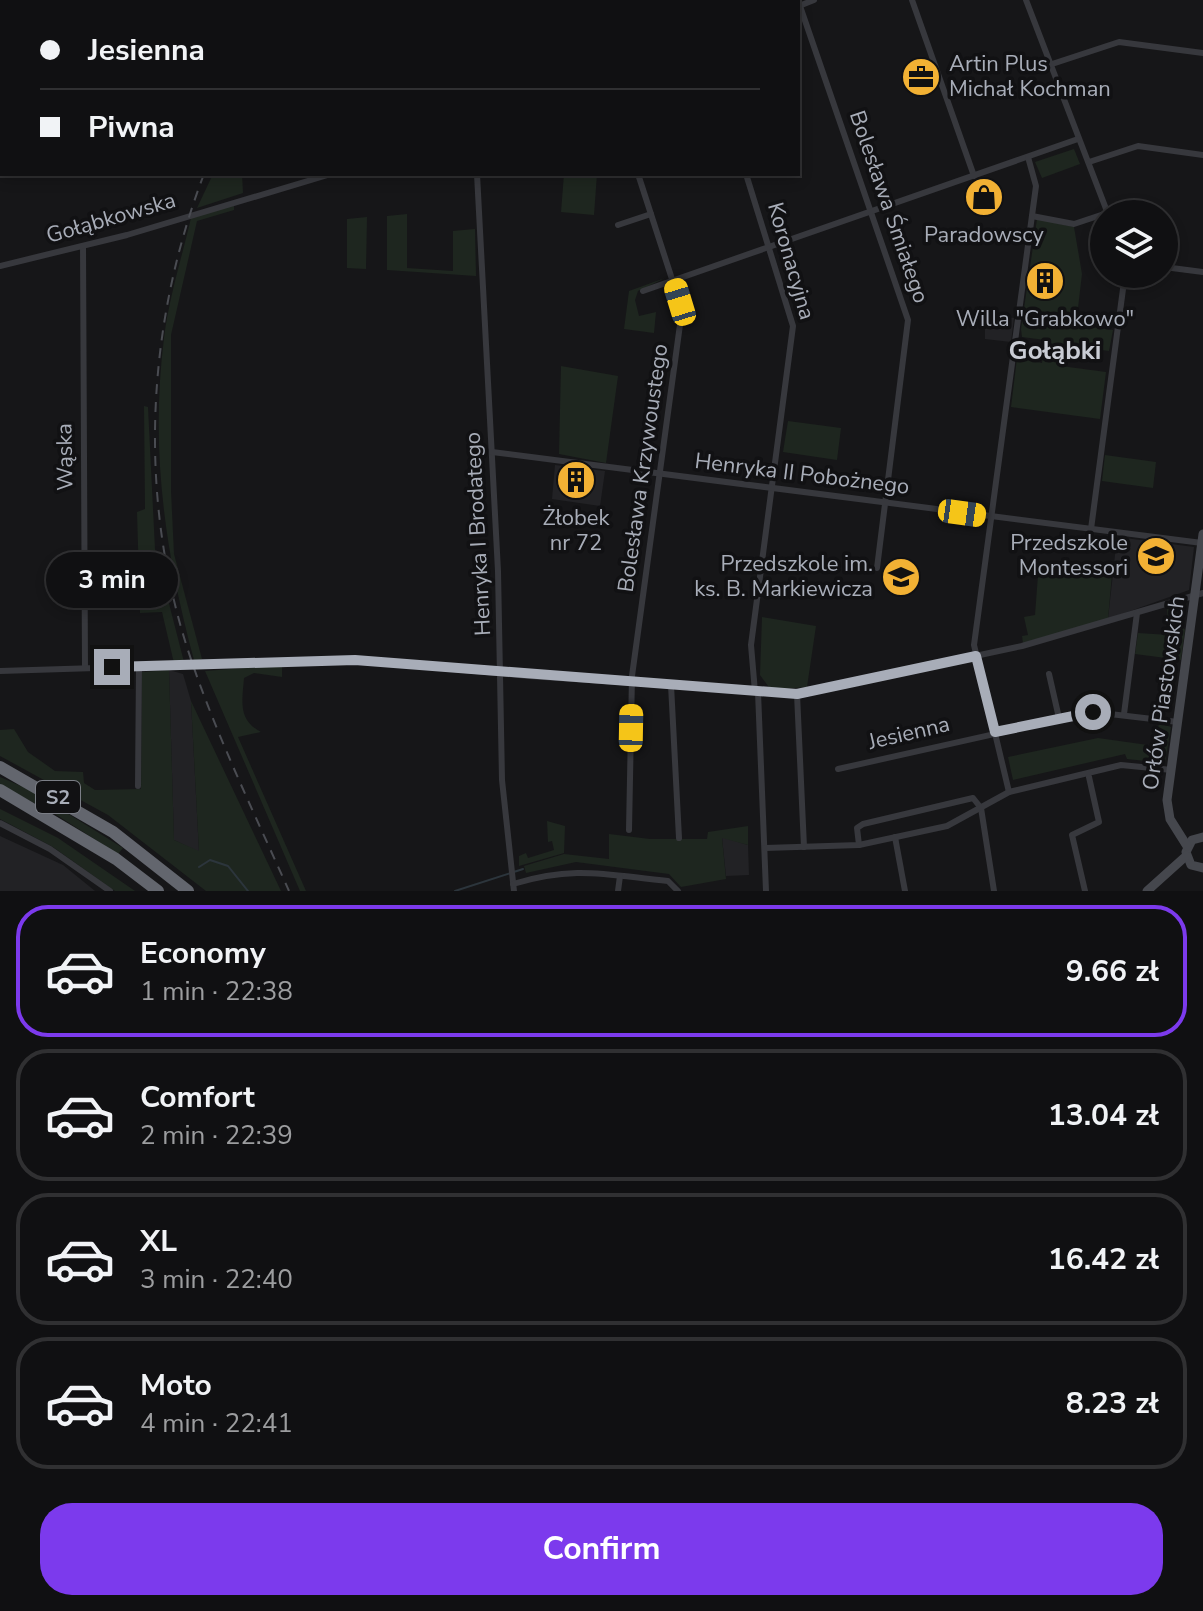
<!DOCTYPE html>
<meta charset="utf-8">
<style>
body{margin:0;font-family:"Nunito Sans",sans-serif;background:#19191b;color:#f1f3f6;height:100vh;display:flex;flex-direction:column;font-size:30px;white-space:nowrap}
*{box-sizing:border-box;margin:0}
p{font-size:26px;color:#9c9d9f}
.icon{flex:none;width:44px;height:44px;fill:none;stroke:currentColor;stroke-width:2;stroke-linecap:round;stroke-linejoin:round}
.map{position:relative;height:891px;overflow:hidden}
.drawer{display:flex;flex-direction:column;background:#101012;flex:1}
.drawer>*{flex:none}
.top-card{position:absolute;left:0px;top:0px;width:800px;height:176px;box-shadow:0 4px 12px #0003,0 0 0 2px #303032;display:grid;align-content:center;height:176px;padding:0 40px;background:#101012}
.buttons{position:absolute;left:1090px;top:200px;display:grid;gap:16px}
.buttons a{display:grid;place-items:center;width:88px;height:88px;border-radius:50%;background:#101012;box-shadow:0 4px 12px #0003,0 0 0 2px #303032;font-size:40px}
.end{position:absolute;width:36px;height:36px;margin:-18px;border:10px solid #a8adb8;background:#111;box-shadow:0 0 0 4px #111}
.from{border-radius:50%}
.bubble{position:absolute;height:56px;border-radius:28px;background:#101012;box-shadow:0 4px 12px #0003,0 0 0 2px #303032;font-size:26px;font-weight:700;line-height:56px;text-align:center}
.car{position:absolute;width:24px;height:48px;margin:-24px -12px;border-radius:10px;box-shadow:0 0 6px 2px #0007;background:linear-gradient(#f5c518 24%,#345 0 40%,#f5c518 0 76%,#345 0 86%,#f5c518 0)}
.top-card b{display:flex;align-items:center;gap:28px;height:76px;font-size:30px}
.top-card b+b{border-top:2px solid #303032}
.top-card i{width:20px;height:20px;background:#f1f3f6}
ul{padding:14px 0 0;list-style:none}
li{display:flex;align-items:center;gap:24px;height:132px;margin:0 16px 12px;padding:0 24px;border:4px solid #303032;border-radius:32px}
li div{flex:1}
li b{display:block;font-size:30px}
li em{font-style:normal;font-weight:700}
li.active{border-color:#7c3aed}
li>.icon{width:72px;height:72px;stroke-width:1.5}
.cta{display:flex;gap:16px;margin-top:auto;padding:16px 40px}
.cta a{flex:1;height:92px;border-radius:32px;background:#7c3aed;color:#fff;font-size:32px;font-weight:700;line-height:92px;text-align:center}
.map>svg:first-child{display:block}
.built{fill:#222225}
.green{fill:#1e261f}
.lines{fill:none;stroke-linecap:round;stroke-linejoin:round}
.stream{stroke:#2c353c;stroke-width:2}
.street{stroke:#37383d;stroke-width:6}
.secondary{stroke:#45474d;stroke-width:9}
.highway{stroke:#63666e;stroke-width:12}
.rail{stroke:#4a4c52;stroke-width:2;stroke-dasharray:10 8;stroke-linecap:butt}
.route{stroke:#a8adb8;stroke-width:10}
.labels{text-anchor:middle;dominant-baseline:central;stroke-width:7;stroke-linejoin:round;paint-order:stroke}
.shield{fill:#111113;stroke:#7b7e86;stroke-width:2}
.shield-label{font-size:20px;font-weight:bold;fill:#a8adb8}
.poi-label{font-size:22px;fill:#a8adb8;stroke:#111113}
.street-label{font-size:22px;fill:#a8adb8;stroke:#111113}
.quarter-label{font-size:26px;font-weight:bold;fill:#c9ccd4;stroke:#111113}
</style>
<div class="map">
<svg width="1203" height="891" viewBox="0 0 1203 891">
<rect width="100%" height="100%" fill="#161618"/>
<!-- built -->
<g class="built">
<path d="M985 314 1014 318 1011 342 985 339Z"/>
<path d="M555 465 605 471 600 506 552 499Z"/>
<path d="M1117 537 1194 547 1189 590 1108 619Z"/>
<path d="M169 670 183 674 191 701 199 852 174 840Z"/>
<path d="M0 836 63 865 95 891H0Z"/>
<path d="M722 837 748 845 749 875 726 876Z"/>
</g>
<!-- green -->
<g class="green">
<path d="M1074 149 1080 164 1042 178 1035 162Z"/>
<path d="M213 174H242L243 193 197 208Z"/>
<path d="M564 174H597L594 215 561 212Z"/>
<path d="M234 205V210L197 221 171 335V491L174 554 202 659 194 660C165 553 150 449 164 338 169 297 182 257 191 218Z"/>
<path d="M407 214V268L453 271V231L475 229 476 276 387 270V216Z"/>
<path d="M367 217 366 269 347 268V219Z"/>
<path d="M1037 219 1074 227 1082 274 1076 325 1113 330 1109 351 1065 345 1061 366 1106 372 1100 419 1011 407 1017 358 1042 363 1045 340 1022 337 1021 329Z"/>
<path d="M665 278 638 291 635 300 639 316 656 312 654 333 624 329 629 291Z"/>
<path d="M561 366 618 376 606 463 559 454Z"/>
<path d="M144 406 148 407 155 549 184 662 175 663 173 659 162 612 140 613 137 512 145 509Z"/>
<path d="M788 421 841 428 837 460 783 452Z"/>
<path d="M1105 455 1156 462 1153 488 1102 481Z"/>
<path d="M1112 574 1108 619 1023 643 1022 636 1028 635 1024 617 1035 615 1038 575Z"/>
<path d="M1187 604 1181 624 1185 630 1181 660 1135 654 1138 633 1169 635 1167 609Z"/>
<path d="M762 617 816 626 807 687 829 685 771 690 760 675Z"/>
<path d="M282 665V677L254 673 244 678C242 702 238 720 261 732L238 737 306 891H300L205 671Z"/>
<path d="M169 670 174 840 199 851 191 701 281 891H206L108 815 0 756V730L14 729 28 752 55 771 83 772 84 783 95 790 141 789 142 672Z"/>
<path d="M1159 723 1171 727 1165 763 1127 759 1125 754 1013 780 1008 757 1098 738 1155 746Z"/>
<path d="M0 777 30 790 123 848 118 854 55 814 0 785Z"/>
<path d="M0 809 58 838 135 891H115L53 847 0 819Z"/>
<path d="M547 821 565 826 564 853 519 866V856L526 853 528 858 554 850 552 841 548 842Z"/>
<path d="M748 826V845L722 838 726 879 681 887 669 874 576 862 526 873 524 866 564 854 609 859V834L650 839H707L708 832Z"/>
</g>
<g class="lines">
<!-- stream -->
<g class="stream">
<path d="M199 867 210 860 228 866 248 891"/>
<path d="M455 891 523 869"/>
</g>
<!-- street -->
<g class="street">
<path d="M594 0V2"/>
<path d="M773 0 774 2"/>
<path d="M912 0 974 176"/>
<path d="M1026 0 1108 214"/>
<path d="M28 2 30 0"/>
<path d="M114 2 115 0"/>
<path d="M799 6 814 0"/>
<path d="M800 6 908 320 877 568"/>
<path d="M0 43 2 40"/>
<path d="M1049 65 1119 42 1203 53"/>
<path d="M0 145 2 142"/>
<path d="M1089 162 1138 146 1203 155"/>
<path d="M477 174 498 571 502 780 514 891"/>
<path d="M746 174 793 326 751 645 755 692"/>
<path d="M1032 216 1074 224 1104 214"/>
<path d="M618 225 651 214"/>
<path d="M83 246 85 667"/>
<path d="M0 266 127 235 331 174"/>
<path d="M1164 267 1203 272"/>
<path d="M643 291 1078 139"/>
<path d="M492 452 1202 543"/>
<path d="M1091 529 1125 274"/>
<path d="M0 671 355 660 529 676 797 694 1022 646 1203 593"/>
<path d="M1049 674 1059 718"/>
<path d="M671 685 679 838"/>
<path d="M758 692 766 891"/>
<path d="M797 694 804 847"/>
<path d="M1124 714 1137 613"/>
<path d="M838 769 1093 712 1178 722"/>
<path d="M138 786 139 666"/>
<path d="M1009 792 974 645 1036 186 1028 157"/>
<path d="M0 823 50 849 110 891"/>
<path d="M629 830 632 676 682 310 638 174"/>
<path d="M895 837 905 891"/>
<path d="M859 845 857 828 863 824 973 798 981 808 994 891"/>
<path d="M765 848 859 845 947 826 1009 792 1121 765 1172 770"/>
<path d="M513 884C575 865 606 875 668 881L678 891"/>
<path d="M618 891 620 876"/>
<path d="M1085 891 1072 835 1099 822 1089 777"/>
</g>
<!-- secondary -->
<g class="secondary">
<path d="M1203 837 1192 840 1186 852 1191 865 1203 868"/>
<path d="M1187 846 1170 819 1167 800 1203 534"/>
<path d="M1147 891 1186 856"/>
</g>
<!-- highway -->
<g class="highway">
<path d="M61 2 63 0"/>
<path d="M80 2 82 0"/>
<path d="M0 83 2 81"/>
<path d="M0 110 2 108"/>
<path d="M0 767 113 832 188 891"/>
<path d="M0 790 116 859 158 891"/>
</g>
<!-- rail -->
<g class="rail">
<path d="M301 2 302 0"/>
<path d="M204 174C147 323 138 491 186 644 213 729 253 810 289 891"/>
</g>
</g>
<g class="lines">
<!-- route -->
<path class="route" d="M112 667 355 660 797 694 976 656 995 732 1093 712"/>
</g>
<!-- icons -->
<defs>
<symbol id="office-disc" viewBox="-11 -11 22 22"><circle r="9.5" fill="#f2b134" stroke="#111113"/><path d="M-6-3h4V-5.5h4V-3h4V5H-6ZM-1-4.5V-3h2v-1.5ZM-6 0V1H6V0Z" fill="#111"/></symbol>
<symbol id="shop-disc" viewBox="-11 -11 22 22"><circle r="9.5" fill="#f2b134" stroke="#111113"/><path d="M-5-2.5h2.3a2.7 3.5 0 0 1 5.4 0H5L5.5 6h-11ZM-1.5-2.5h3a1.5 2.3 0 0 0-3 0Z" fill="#111"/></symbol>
<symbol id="building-disc" viewBox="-11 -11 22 22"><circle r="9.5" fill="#f2b134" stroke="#111113"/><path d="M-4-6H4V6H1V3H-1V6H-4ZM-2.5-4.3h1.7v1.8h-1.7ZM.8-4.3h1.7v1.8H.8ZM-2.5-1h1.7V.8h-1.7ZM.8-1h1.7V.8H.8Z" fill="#111"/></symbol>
<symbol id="school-disc" viewBox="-11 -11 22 22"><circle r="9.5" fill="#f2b134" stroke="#111113"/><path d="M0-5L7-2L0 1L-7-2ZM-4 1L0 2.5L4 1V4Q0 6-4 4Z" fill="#111"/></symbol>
</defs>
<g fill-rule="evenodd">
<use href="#office-disc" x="899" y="55" width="44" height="44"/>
<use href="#shop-disc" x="962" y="175" width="44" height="44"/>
<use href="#building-disc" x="1023" y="259" width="44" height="44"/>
<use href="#building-disc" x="554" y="458" width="44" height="44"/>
<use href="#school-disc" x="1134" y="534" width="44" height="44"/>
<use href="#school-disc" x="879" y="555" width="44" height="44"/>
</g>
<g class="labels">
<!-- shield labels -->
<rect class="shield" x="36" y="781" width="44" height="32" rx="6"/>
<g class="shield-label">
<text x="58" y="797">S2</text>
</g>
<!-- poi labels -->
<g class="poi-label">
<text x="949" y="64" text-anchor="start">Artin Plus<tspan x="949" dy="25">Michał Kochman</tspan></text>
<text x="984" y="235">Paradowscy</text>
<text x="1045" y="319">Willa "Grabkowo"</text>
<text x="576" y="518">Żłobek<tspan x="576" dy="25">nr 72</tspan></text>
<text x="1128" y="543" text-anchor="end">Przedszkole<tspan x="1128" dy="25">Montessori</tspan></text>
<text x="873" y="564" text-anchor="end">Przedszkole im.<tspan x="873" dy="25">ks. B. Markiewicza</tspan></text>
</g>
<!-- street labels -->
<g class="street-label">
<text transform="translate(889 207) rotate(71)">Bolesława Śmiałego</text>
<text transform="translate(111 218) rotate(-16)">Gołąbkowska</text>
<text transform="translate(791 261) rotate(74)">Koronacyjna</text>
<text transform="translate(65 457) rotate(-91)">Wąska</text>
<text transform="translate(643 468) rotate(-82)">Bolesława Krzywoustego</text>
<text transform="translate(802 474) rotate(7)">Henryka II Pobożnego</text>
<text transform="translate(478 534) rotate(-93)">Henryka I Brodatego</text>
<text transform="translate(1164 693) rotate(-82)">Orłów Piastowskich</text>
<text transform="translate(909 733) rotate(-13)">Jesienna</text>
</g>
<!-- quarter labels -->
<g class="quarter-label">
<text x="1055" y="350">Gołąbki</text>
</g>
</g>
</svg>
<div class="buttons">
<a><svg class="icon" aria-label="layers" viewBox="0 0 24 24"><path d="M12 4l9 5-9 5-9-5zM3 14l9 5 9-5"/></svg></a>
</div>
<i class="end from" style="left:1093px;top:712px"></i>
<i class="end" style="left:112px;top:667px"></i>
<div class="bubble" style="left:46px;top:552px;width:132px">3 min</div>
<i class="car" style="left:680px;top:302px;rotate:343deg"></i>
<i class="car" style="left:962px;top:513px;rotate:98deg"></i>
<i class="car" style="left:631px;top:728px;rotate:1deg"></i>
<div class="top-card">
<b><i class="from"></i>Jesienna</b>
<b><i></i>Piwna</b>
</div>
</div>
<section class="drawer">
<ul>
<li class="active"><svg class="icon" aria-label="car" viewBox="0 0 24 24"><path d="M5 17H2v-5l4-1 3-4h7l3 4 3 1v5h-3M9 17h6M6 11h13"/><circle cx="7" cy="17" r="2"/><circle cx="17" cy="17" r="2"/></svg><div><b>Economy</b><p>1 min · 22:38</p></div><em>9.66 zł</em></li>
<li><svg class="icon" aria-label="car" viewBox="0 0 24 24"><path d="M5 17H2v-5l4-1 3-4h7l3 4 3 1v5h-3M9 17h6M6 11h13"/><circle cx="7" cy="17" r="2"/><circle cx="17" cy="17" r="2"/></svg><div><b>Comfort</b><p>2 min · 22:39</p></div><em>13.04 zł</em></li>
<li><svg class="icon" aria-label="car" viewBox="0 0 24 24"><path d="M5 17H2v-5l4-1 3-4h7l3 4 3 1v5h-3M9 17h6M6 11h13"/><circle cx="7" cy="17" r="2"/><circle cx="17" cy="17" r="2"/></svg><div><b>XL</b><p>3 min · 22:40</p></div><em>16.42 zł</em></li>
<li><svg class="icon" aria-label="car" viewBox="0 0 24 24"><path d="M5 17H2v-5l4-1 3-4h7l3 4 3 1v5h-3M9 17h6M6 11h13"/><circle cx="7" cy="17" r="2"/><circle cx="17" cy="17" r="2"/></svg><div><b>Moto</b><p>4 min · 22:41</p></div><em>8.23 zł</em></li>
</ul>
<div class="cta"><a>Confirm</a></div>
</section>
